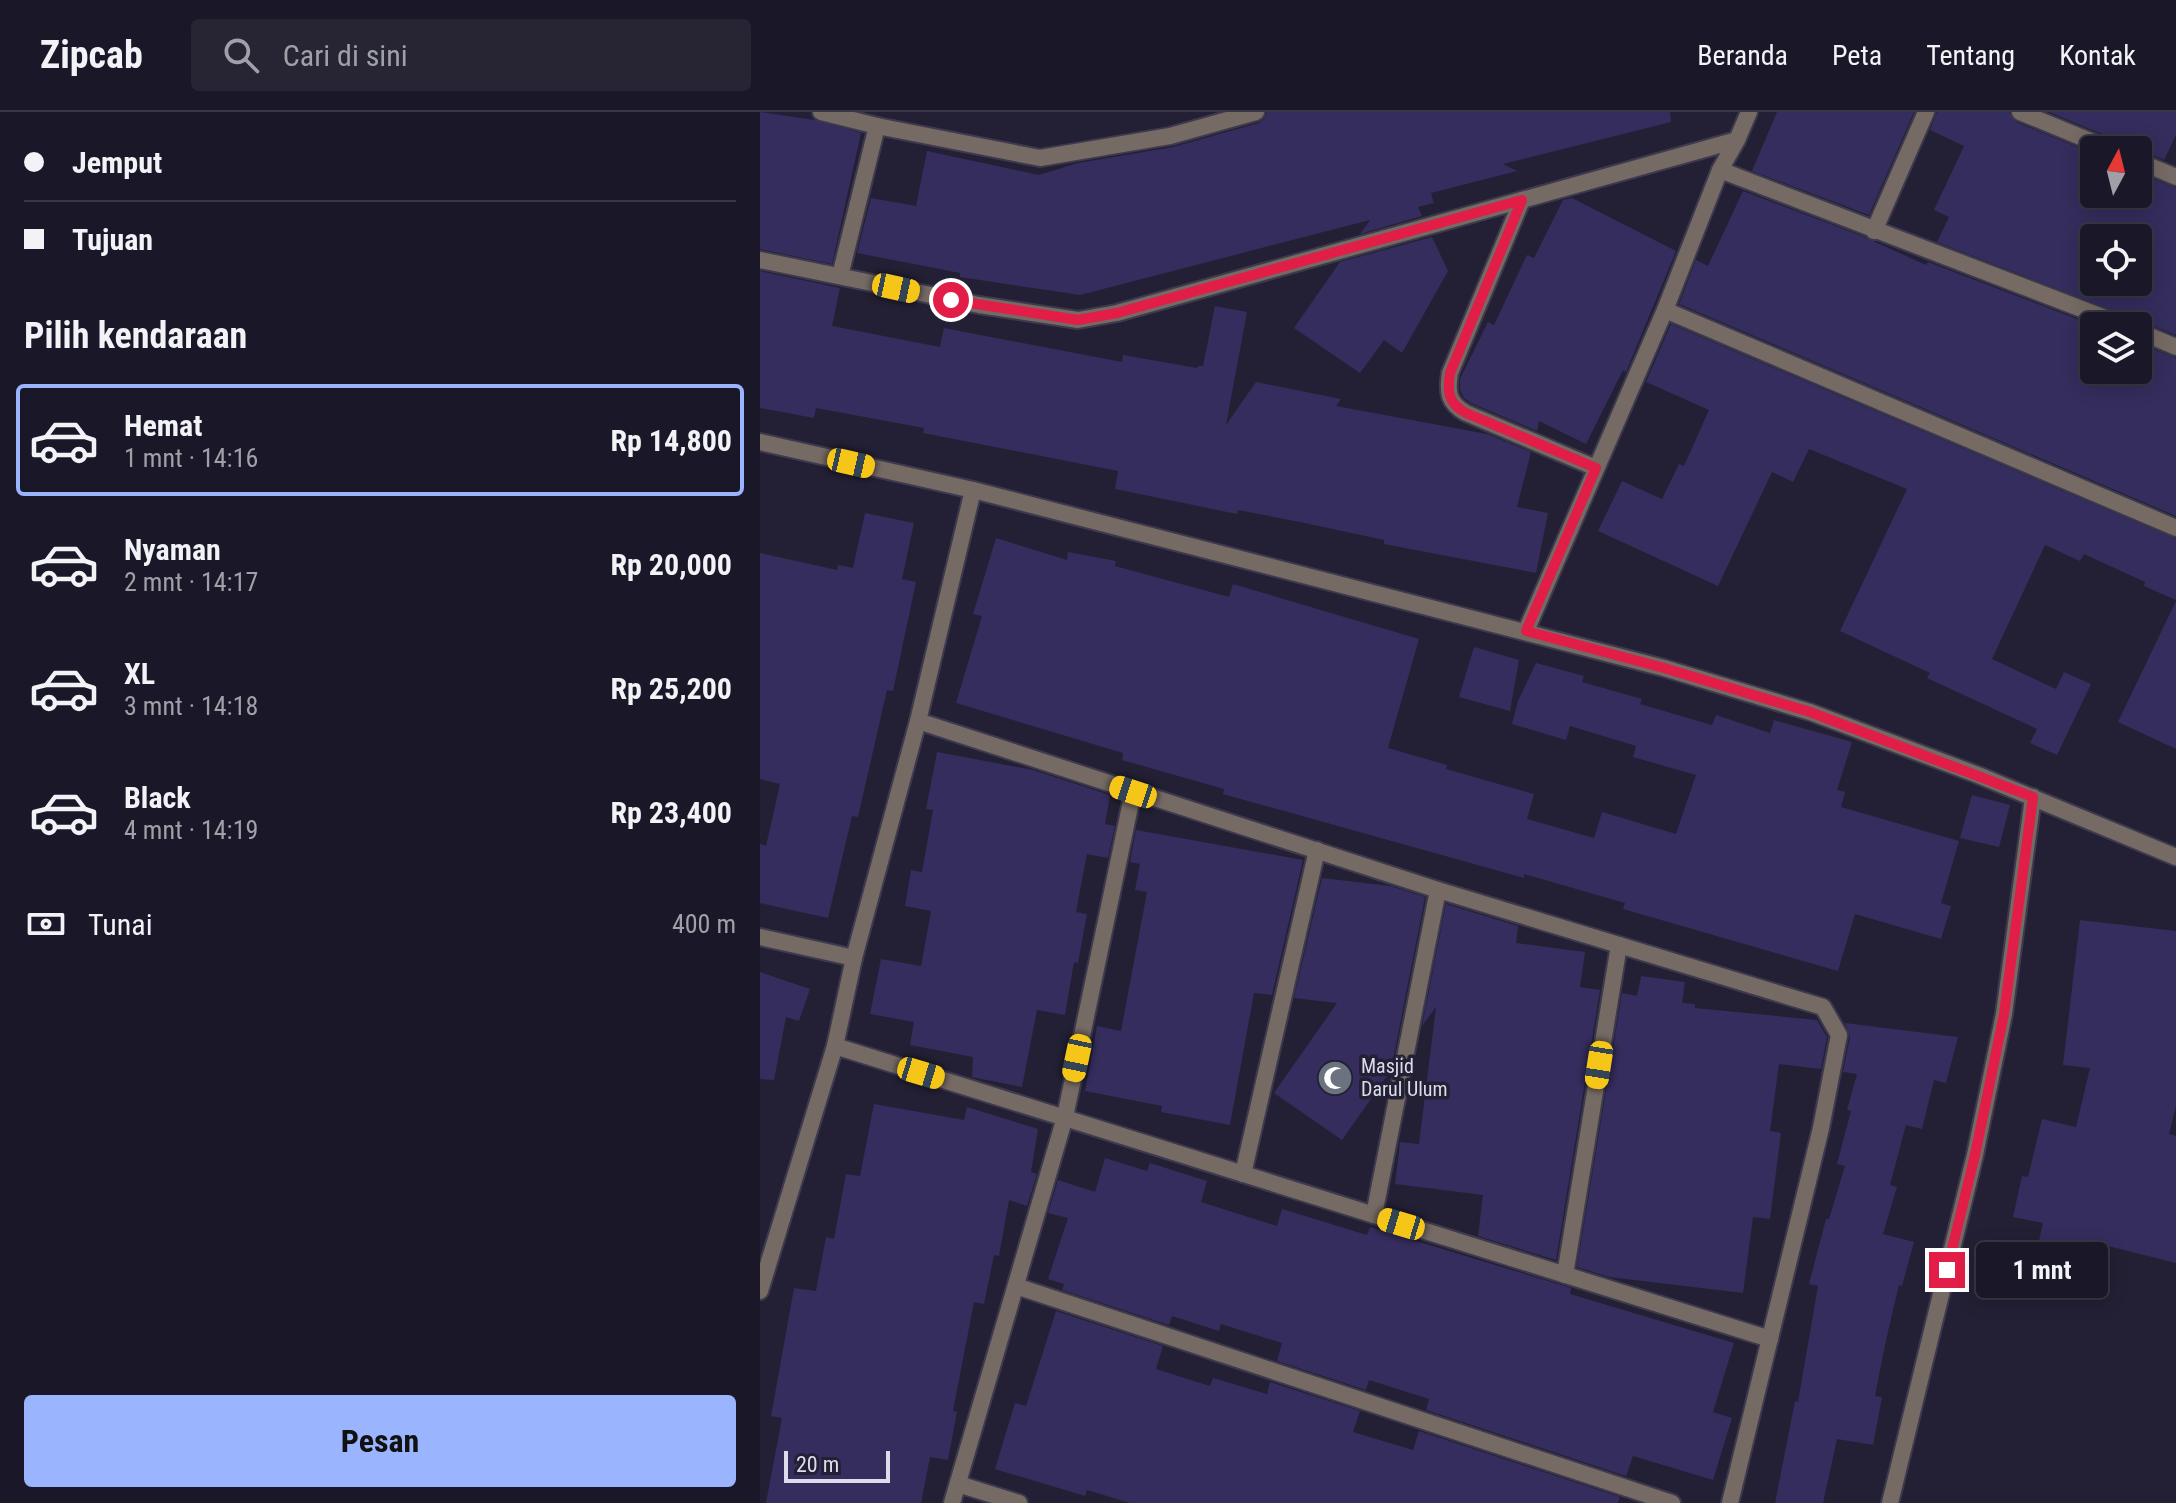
<!DOCTYPE html>
<html lang="id">
<meta charset="utf-8">
<style>
body{margin:0;font-family:"Roboto Condensed",sans-serif;background:#272534;color:#f1f3f6;height:100vh;display:flex;flex-direction:column;font-size:30px;white-space:nowrap}
*{box-sizing:border-box;margin:0}
p{font-size:26px;color:#9fa0a8}
.icon{flex:none;width:44px;height:44px;fill:none;stroke:currentColor;stroke-width:2;stroke-linecap:round;stroke-linejoin:round}
.map{position:relative;flex:1;overflow:hidden}
.side{display:flex;flex-direction:column;background:#1a1828;width:760px}
.side>*{flex:none}
.top-card{display:grid;align-content:center;height:176px;padding:0 24px;background:#1a1828}
.needle{width:52px;rotate:7deg}
.fabs{position:absolute;left:1320px;top:24px;display:grid;gap:16px}
.fabs a{display:grid;place-items:center;width:72px;height:72px;border-radius:8px;background:#1a1828;box-shadow:0 4px 20px #0003,0 0 0 2px #383745;font-size:40px}
.scale{position:absolute;left:24px;bottom:20px;width:106px;box-sizing:border-box;padding-left:8px;border:4px solid #dcdcea;border-top:0;font-size:22px;line-height:28px;white-space:nowrap;color:#dcdcea;-webkit-text-stroke:6px #232035;paint-order:stroke}
.end{position:absolute;width:36px;height:36px;margin:-18px;border:10px solid #e11d48;background:#fff;box-shadow:0 0 0 4px #fff}
.from{border-radius:50%}
.bubble{position:absolute;height:56px;border-radius:8px;background:#1a1828;box-shadow:0 4px 20px #0003,0 0 0 2px #383745;font-size:26px;font-weight:700;line-height:56px;text-align:center}
.car{position:absolute;width:24px;height:48px;margin:-24px -12px;border-radius:10px;box-shadow:0 0 6px 2px #0007;background:linear-gradient(#f5c518 24%,#345 0 40%,#f5c518 0 76%,#345 0 86%,#f5c518 0)}
.top-card b{display:flex;align-items:center;gap:28px;height:76px;font-size:30px}
.top-card b+b{border-top:2px solid #383745}
.top-card i{width:20px;height:20px;background:#f1f3f6}
ul{padding:0;list-style:none}
li{display:flex;align-items:center;gap:24px;height:112px;margin:0 16px 12px;padding:0 8px;border:4px solid transparent;border-radius:8px}
li div{flex:1}
li b{display:block;font-size:30px}
li em{font-style:normal;font-weight:700}
li.on{border-color:#9ab5fd}
li>.icon{width:72px;height:72px;stroke-width:1.5}
h2{padding:0 24px;font-size:36px;line-height:96px}
.pay{display:flex;align-items:center;gap:20px;height:88px;padding:0 24px;font-size:30px}
.pay p{margin-inline-start:auto}
.button{display:flex;gap:16px;margin-top:auto;padding:16px 24px}
.button a{flex:1;height:92px;border-radius:8px;background:#9ab5fd;color:#111;font-size:32px;font-weight:700;line-height:92px;text-align:center}
header{display:flex;align-items:center;gap:48px;box-sizing:border-box;height:112px;padding:0 40px;background:#1a1828;border-bottom:2px solid #383745}
header strong{font-size:38px}
nav{display:flex;gap:44px;margin-inline-start:auto;font-size:28px}
.search{width:560px;height:72px;background:#272534;display:flex;align-items:center;gap:20px;box-sizing:border-box;padding:0 28px;border-radius:8px;color:#9fa0a8;font-size:30px}
main{display:flex;flex:1;min-height:0}
.map>svg:first-child{display:block}
.building{fill:#352d5d;fill-rule:evenodd}
.lines{fill:none;stroke-linecap:round;stroke-linejoin:round}
.street-casing{stroke:#3d3a4e;stroke-width:20}
.street{stroke:#766a64;stroke-width:16}
.route{stroke:#e11d48;stroke-width:10}
.labels{text-anchor:middle;dominant-baseline:central;stroke-width:7;stroke-linejoin:round;paint-order:stroke}
.poi-label{font-size:20px;fill:#dcdcea;stroke:#232035;text-anchor:start}
</style>
<header>
<strong>Zipcab</strong>
<div class="search"><svg class="icon" aria-label="search" viewBox="0 0 24 24"><circle cx="10" cy="10" r="6"/><path d="M15 15l6 6"/></svg>Cari di sini</div>
<nav><a>Beranda</a><a>Peta</a><a>Tentang</a><a>Kontak</a></nav>
</header>
<main>
<section class="side">
<div class="top-card">
<b><i class="from"></i>Jemput</b>
<b><i></i>Tujuan</b>
</div>
<h2>Pilih kendaraan</h2>
<ul>
<li class="on"><svg class="icon" aria-label="car" viewBox="0 0 24 24"><path d="M5 17H2v-5l4-1 3-4h7l3 4 3 1v5h-3M9 17h6M6 11h13"/><circle cx="7" cy="17" r="2"/><circle cx="17" cy="17" r="2"/></svg><div><b>Hemat</b><p>1 mnt · 14:16</p></div><em>Rp 14,800</em></li>
<li><svg class="icon" aria-label="car" viewBox="0 0 24 24"><path d="M5 17H2v-5l4-1 3-4h7l3 4 3 1v5h-3M9 17h6M6 11h13"/><circle cx="7" cy="17" r="2"/><circle cx="17" cy="17" r="2"/></svg><div><b>Nyaman</b><p>2 mnt · 14:17</p></div><em>Rp 20,000</em></li>
<li><svg class="icon" aria-label="car" viewBox="0 0 24 24"><path d="M5 17H2v-5l4-1 3-4h7l3 4 3 1v5h-3M9 17h6M6 11h13"/><circle cx="7" cy="17" r="2"/><circle cx="17" cy="17" r="2"/></svg><div><b>XL</b><p>3 mnt · 14:18</p></div><em>Rp 25,200</em></li>
<li><svg class="icon" aria-label="car" viewBox="0 0 24 24"><path d="M5 17H2v-5l4-1 3-4h7l3 4 3 1v5h-3M9 17h6M6 11h13"/><circle cx="7" cy="17" r="2"/><circle cx="17" cy="17" r="2"/></svg><div><b>Black</b><p>4 mnt · 14:19</p></div><em>Rp 23,400</em></li>
</ul>
<div class="pay"><svg class="icon" aria-label="cash" viewBox="0 0 24 24"><path d="M3 7h18v10H3z"/><circle cx="12" cy="12" r="2"/></svg>Tunai<p>400 m</p></div>
<div class="button"><a>Pesan</a></div>
</section>
<div class="map">
<svg width="1416" height="1391" viewBox="0 0 1416 1391">
<rect width="100%" height="100%" fill="#232035"/>
<!-- building -->
<g class="building">
<path d="M0 0 54 8 101 21 72 152 0 137Z"/>
<path d="M507 0H910L911 10 743 52 757 59 671 81 674 91 658 95 662 104 600 122 610 108 320 183 200 165V161L97 141 111 86 156 94 167 39 279 63 318 51 413 35 499 11 504 7Z"/>
<path d="M1017 0H1154L1109 103 992 59Z"/>
<path d="M1177 0H1249L1256 10 1334 42V82H1378V61L1416 76V223L1177 130 1189 105 1174 98 1204 34 1170 18ZM1334 126H1378V170H1334Z"/>
<path d="M1289 0H1416V23L1404 48 1382 39 1363 38 1356 28Z"/>
<path d="M983 79 1102 124 1166 153 1168 150 1335 214 1334 258H1378V231L1416 246V404L919 192 936 148 948 154Z"/>
<path d="M812 86 916 139 866 260 863 258 826 332 779 309 777 319 711 291 704 286 700 278V267L728 210 734 213 767 143 774 146 803 88Z"/>
<path d="M672 125 688 159 642 241 624 228 600 261 534 216 580 150Z"/>
<path d="M0 159 80 176 72 214 180 235 184 216 362 250 363 243 437 256 438 254H443L455 194 487 200 466 313 496 270 581 287 576 294 727 322 771 340 757 395 788 401 776 461 624 432V428L540 410 478 398 477 402 355 377 358 359 163 321 164 316 56 296 54 306 0 296Z"/>
<path d="M911 212 1416 427V488L1384 474 1385 470 1324 442 1320 449 1285 433 1232 547 1296 577 1304 560 1331 572 1297 643 1270 631 1277 617 1167 566 1170 561 1080 519 1147 377 1049 337 1033 370 1012 360 958 474 838 419 862 369 902 387 919 352 924 354 949 298 886 270Z"/>
<path d="M105 401 154 411 142 467 156 470 133 579 127 578 98 705 92 704 68 806 0 791V732L6 734 20 672 0 667V441L77 458 78 453 93 456Z"/>
<path d="M236 426 307 448 308 440 356 449 355 454 469 485 473 472 659 527 628 636 687 653 686 657 774 682 767 707 834 726 842 700 916 722 936 663 873 645 876 634 810 614 806 628 752 612 758 589 776 551 824 564 822 570 882 587 880 592 952 613 956 603 1010 621 1014 608 1092 630 1077 678 1085 680 1081 695 1199 729 1181 791 1191 794 1181 827 1095 802 1078 859 863 797 865 791 764 762V766L463 682 464 677 362 648 363 641 196 591 222 504 213 502Z"/>
<path d="M1416 489V637L1358 610Z"/>
<path d="M714 535 759 548 750 599 699 585Z"/>
<path d="M177 640 273 658 350 683 345 712 355 714 348 746 327 742 316 800 327 802 318 851 314 850 305 903 277 898 262 975 212 965 213 945 150 933 154 910 110 902 121 847 161 854 171 799 145 794 151 758 162 760 173 698 166 697Z"/>
<path d="M1212 683 1250 693 1239 735 1200 726Z"/>
<path d="M376 718 543 748 512 883 494 881 470 1013 401 1000 402 994 325 979 337 914 361 919 387 780 375 778 380 752 370 750Z"/>
<path d="M562 766 631 774 665 785 631 958 582 1028 514 981 577 891 534 886Z"/>
<path d="M686 792 758 814 756 831 825 840 820 875 840 878 796 1148 718 1124 723 1083 635 1072 640 1030 659 1032 676 895 662 914Z"/>
<path d="M1320 808 1416 819V994L1409 1022 1416 1024V1151L1344 1133 1339 1153 1299 1144 1300 1138 1278 1133 1283 1111 1253 1105 1262 1064 1268 1065 1282 1007 1316 1015 1330 956 1303 953Z"/>
<path d="M0 860 50 877 39 909 26 905 14 968 0 967Z"/>
<path d="M881 864 925 870 922 891 935 892V896L1057 908 1067 925 1061 957 1019 952 1010 1019 1021 1021 1010 1107 993 1105 983 1181 849 1165 817 1155 862 881 877 884Z"/>
<path d="M1085 911 1198 925 1186 971 1174 968 1162 1017 1146 1013 1130 1073 1137 1075 1123 1122 1154 1130 1142 1174 1139 1173 1126 1228 1115 1284 1122 1285 1113 1333 1077 1327 1063 1391H1015L1035 1289 1038 1290 1058 1174 1049 1172 1066 1107H1069L1085 1054 1077 1052 1091 999 1087 998 1097 962 1083 960 1090 925Z"/>
<path d="M114 992 204 1008 207 995 278 1017 271 1060 277 1062 267 1094 249 1088 239 1144 234 1143 224 1192 214 1190 193 1299 197 1300 188 1348 170 1345 161 1391H6L22 1306 11 1304 34 1176 56 1179 66 1125 74 1127 86 1062 100 1064Z"/>
<path d="M345 1046 387 1059 390 1051 447 1069 441 1090 517 1114 522 1097 607 1123 610 1115 811 1176 810 1182 974 1231 953 1300 972 1306 953 1368 873 1344 866 1364 666 1298 669 1287 609 1268 606 1278 517 1249 522 1231 461 1212 459 1219 412 1204 409 1213 302 1178 304 1172 288 1167 308 1106 288 1101 298 1068 335 1080Z"/>
<path d="M296 1199 403 1234 396 1257 450 1274 453 1266 507 1282 510 1270 600 1299 593 1320 653 1338 659 1319 860 1385 858 1391H370L327 1378 325 1384 235 1357 255 1291 266 1294Z"/>
</g>
<g class="lines">
<defs>
<g id="street">
<path d="M61 0 117 14 280 46 410 24 496 0"/>
<path d="M1260 0 1352 38"/>
<path d="M1378 49 1416 65"/>
<path d="M960 58 1366 214"/>
<path d="M762 88 690 261C687 280 688 291 706 301L836 356"/>
<path d="M1114 119 1166 0"/>
<path d="M0 148 219 193 318 208 357 201 977 28 989 0"/>
<path d="M80 164 117 14"/>
<path d="M905 198 960 58 977 28"/>
<path d="M1378 219 1416 235"/>
<path d="M0 330 213 378 904 556 1050 600 1218 663 1416 745"/>
<path d="M766 519 905 198 1416 416"/>
<path d="M158 609 678 778 1063 895 1079 923 1061 1016 970 1391"/>
<path d="M0 825 94 846"/>
<path d="M75 934 1010 1227"/>
<path d="M483 1062 557 738"/>
<path d="M614 1103 678 778"/>
<path d="M805 1163 859 833"/>
<path d="M256 1174 912 1391"/>
<path d="M0 1179 75 934 94 846 158 609 213 378"/>
<path d="M198 1372 259 1391"/>
<path d="M192 1391 305 1005 373 680"/>
<path d="M1130 1391 1215 1043 1244 902 1273 685"/>
</g>
</defs>
<!-- street casing -->
<use href="#street" class="street-casing"/>
<!-- street -->
<use href="#street" class="street"/>
</g>
<g class="lines">
<!-- route -->
<path class="route" d="M191 188 318 208 357 201 762 88 690 261C687 280 688 291 706 301L836 356 766 519 904 556 1050 600 1273 685 1244 902 1215 1043 1187 1158"/>
</g>
<!-- icons -->
<defs>
<symbol id="mosque-disc" viewBox="-11 -11 22 22"><circle r="9.5" fill="#6b7280" stroke="#232035"/><path d="M3.5-4.9A6 6 0 1 0 3.5 4.9A5 5 0 1 1 3.5-4.9Z" fill="#fff"/></symbol>
</defs>
<g fill-rule="evenodd">
<use href="#mosque-disc" x="555" y="946" width="40" height="40"/>
</g>
<g class="labels">
<!-- poi labels -->
<g class="poi-label">
<text x="601" y="954">Masjid<tspan x="601" dy="23">Darul Ulum</tspan></text>
</g>
</g>
</svg>
<div class="fabs">
<a><svg class="needle" viewBox="-14 -14 28 28"><path d="M0-13l5 13h-10z" fill="#e53935"/><path d="M0 13l5-13h-10z" fill="#9fa0a8"/></svg></a>
<a><svg class="icon" aria-label="locate" viewBox="0 0 24 24"><circle cx="12" cy="12" r="6"/><path d="M12 2v4M12 18v4M2 12h4M18 12h4"/></svg></a>
<a><svg class="icon" aria-label="layers" viewBox="0 0 24 24"><path d="M12 4l9 5-9 5-9-5zM3 14l9 5 9-5"/></svg></a>
</div>
<div class="scale">20 m</div>
<i class="end from" style="left:191px;top:188px"></i>
<i class="end" style="left:1187px;top:1158px"></i>
<div class="bubble" style="left:1216px;top:1130px;width:132px">1 mnt</div>
<i class="car" style="left:136px;top:176px;rotate:102deg"></i>
<i class="car" style="left:91px;top:351px;rotate:103deg"></i>
<i class="car" style="left:373px;top:680px;rotate:288deg"></i>
<i class="car" style="left:317px;top:946px;rotate:192deg"></i>
<i class="car" style="left:839px;top:953px;rotate:189deg"></i>
<i class="car" style="left:161px;top:961px;rotate:107deg"></i>
<i class="car" style="left:641px;top:1112px;rotate:287deg"></i>
</div>
</main>
